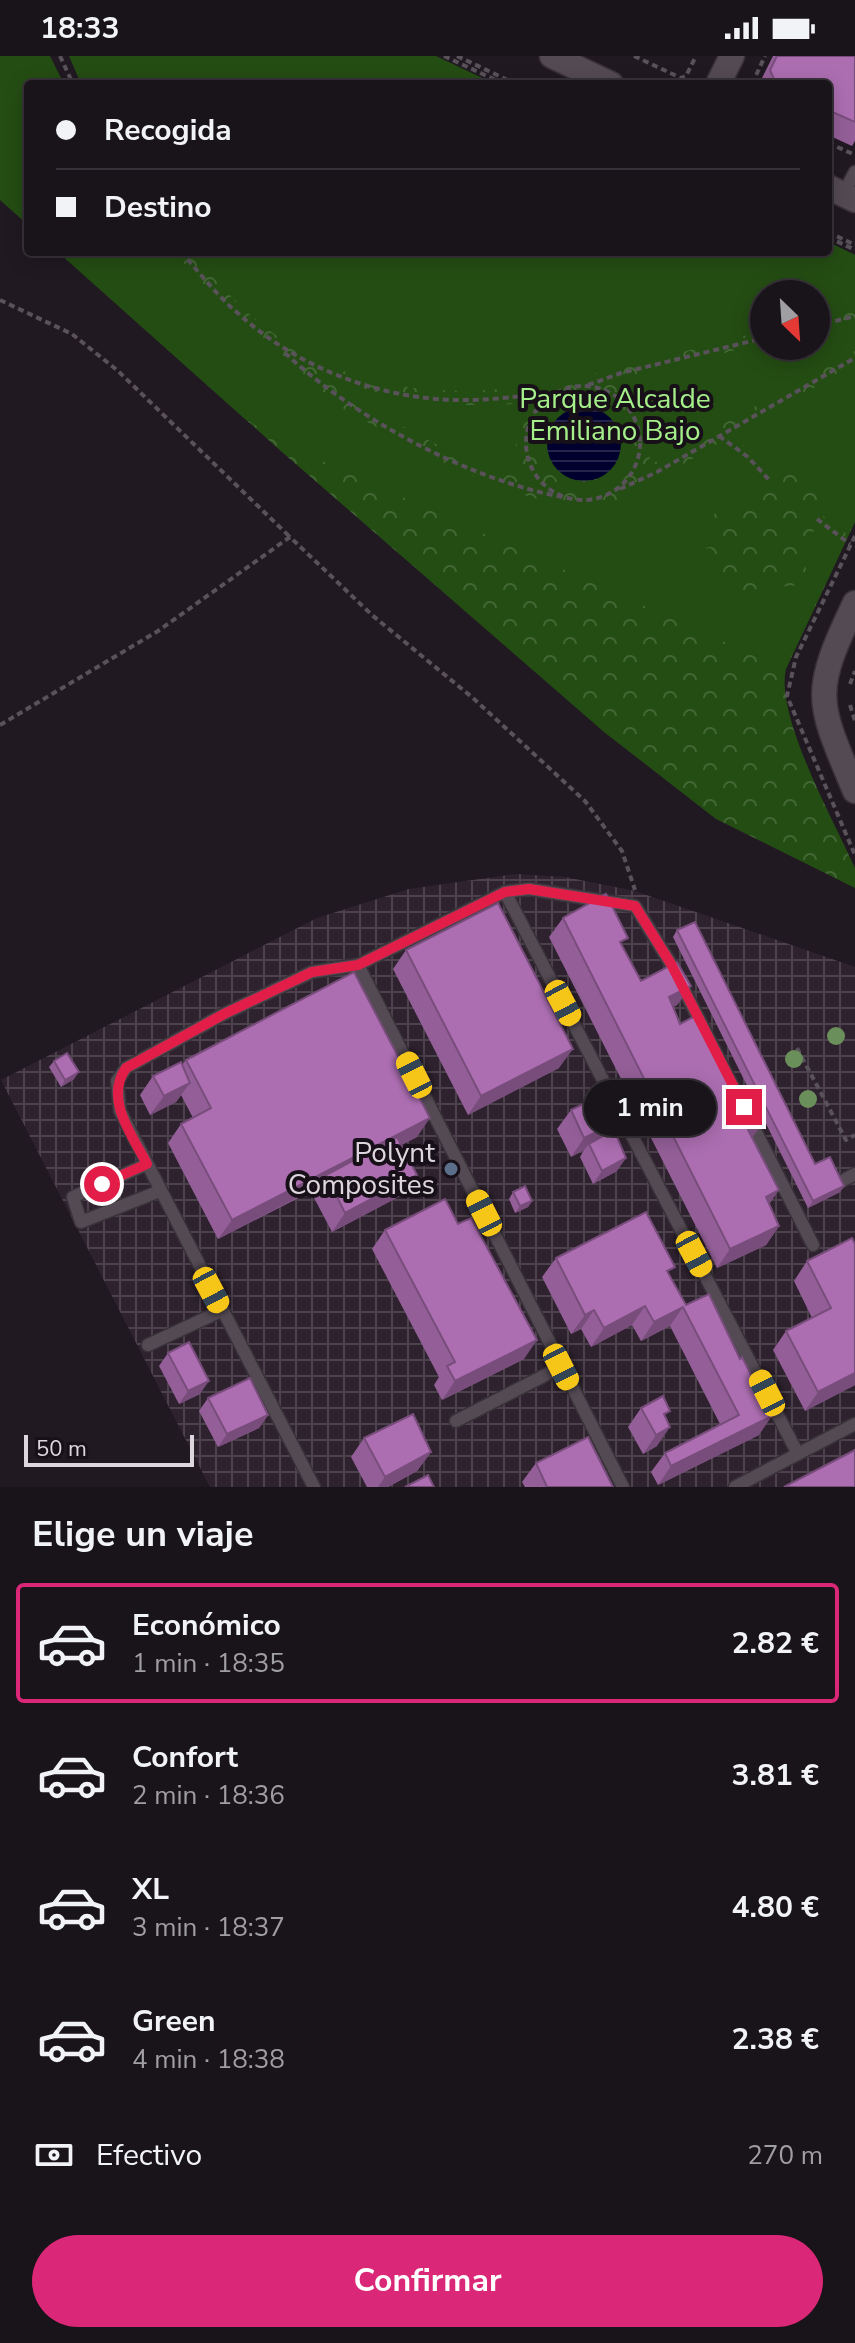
<!DOCTYPE html>
<html lang="es">
<meta charset="utf-8">
<style>
body{margin:0;font-family:"Nunito Sans",sans-serif;background:#221c23;color:#f1f3f6;height:100vh;display:flex;flex-direction:column;font-size:30px;white-space:nowrap}
*{box-sizing:border-box;margin:0}
p{font-size:26px;color:#9f9ea2}
.icon{flex:none;width:44px;height:44px;fill:none;stroke:currentColor;stroke-width:2;stroke-linecap:round;stroke-linejoin:round}
.map{position:relative;height:1431px;overflow:hidden}
.drawer{display:flex;flex-direction:column;background:#19131a;flex:1}
.drawer>*{flex:none}
.top-card{position:absolute;left:24px;top:24px;width:808px;height:176px;border-radius:8px;box-shadow:0 4px 20px #0003,0 0 0 2px #373239;display:grid;align-content:center;height:176px;padding:0 32px;background:#19131a}
.needle{width:52px;rotate:155deg}
.tools{position:absolute;left:750px;top:224px;display:grid;gap:16px}
.tools a{display:grid;place-items:center;width:80px;height:80px;border-radius:50%;background:#19131a;box-shadow:0 4px 20px #0003,0 0 0 2px #373239;font-size:40px}
.scale{position:absolute;left:24px;bottom:20px;width:170px;box-sizing:border-box;padding-left:8px;border:4px solid #ddd7dd;border-top:0;font-size:22px;line-height:28px;white-space:nowrap;color:#ddd7dd;-webkit-text-stroke:6px #181018;paint-order:stroke}
.end{position:absolute;width:36px;height:36px;margin:-18px;border:10px solid #e11d48;background:#fff;box-shadow:0 0 0 4px #fff}
.from{border-radius:50%}
.bubble{position:absolute;height:56px;border-radius:28px;background:#19131a;box-shadow:0 4px 20px #0003,0 0 0 2px #373239;font-size:26px;font-weight:700;line-height:56px;text-align:center}
.car{position:absolute;width:24px;height:48px;margin:-24px -12px;border-radius:10px;box-shadow:0 0 6px 2px #0007;background:linear-gradient(#f5c518 24%,#345 0 40%,#f5c518 0 76%,#345 0 86%,#f5c518 0)}
.top-card b{display:flex;align-items:center;gap:28px;height:76px;font-size:30px}
.top-card b+b{border-top:2px solid #373239}
.top-card i{width:20px;height:20px;background:#f1f3f6}
ul{padding:0;list-style:none}
li{display:flex;align-items:center;gap:24px;height:120px;margin:0 16px 12px;padding:0 16px;border:4px solid transparent;border-radius:8px}
li div{flex:1}
li b{display:block;font-size:30px}
li em{font-style:normal;font-weight:700}
li.current{border-color:#db2777}
li>.icon{width:72px;height:72px;stroke-width:1.5}
h2{padding:0 32px;font-size:36px;line-height:96px}
.pay{display:flex;align-items:center;gap:20px;height:88px;padding:0 32px;font-size:30px}
.pay p{margin-inline-start:auto}
.cta{display:flex;gap:16px;margin-top:auto;padding:16px 32px}
.cta a{flex:1;height:92px;border-radius:48px;background:#db2777;color:#fff;font-size:32px;font-weight:700;line-height:92px;text-align:center}
.status{display:flex;justify-content:space-between;align-items:center;height:56px;padding:0 40px;background:#19131a;direction:ltr}
.status svg{height:22px;fill:currentColor}
.map>svg:first-child{display:block}
.industrial{fill:url(#industrial-grid)}
.park{fill:url(#park-crowns);fill-rule:evenodd}
.garden{fill:#244d13;fill-rule:evenodd}
.water{fill:url(#water-rules)}
.lines{fill:none;stroke-linecap:round;stroke-linejoin:round}
.lane-casing{stroke:#393339;stroke-width:15}
.street-casing{stroke:#393339;stroke-width:27}
.path{stroke:#59525a;stroke-width:4;stroke-dasharray:6 4;stroke-linecap:butt}
.lane{stroke:#544a54;stroke-width:12}
.street{stroke:#544a54;stroke-width:24}
.tree{fill:#6a8f5b}
.wall{fill:#945f98}
.shaded-wall{fill:#784d7c}
.building{fill:#ac6eb1;stroke:#784d7c;stroke-width:2}
.route{stroke:#e11d48;stroke-width:10}
.service-dot{fill:#5c6f8a;stroke:#181018;stroke-width:3}
.labels{text-anchor:middle;dominant-baseline:central;stroke-width:8;stroke-linejoin:round;paint-order:stroke}
.park-label{font-size:28px;fill:#a5ef8a;stroke:#181018}
.poi-label{font-size:28px;fill:#ddd7dd;stroke:#181018;text-anchor:end}
</style>
<div class="status"><b>18:33</b><svg viewBox="0 0 49 12"><path d="M0 12V9h3v3zM5 12V6h3v6zM10 12V3h3v9zM15 12V0h3v12zM26 1h20v11H26zM47 4h2v5h-2z"/></svg></div>
<div class="map">
<svg width="855" height="1431" viewBox="0 0 855 1431">
<defs>
<pattern id="industrial-grid" width="8" height="8" patternUnits="userSpaceOnUse" patternTransform="scale(2)"><rect width="8" height="8" fill="#2e222e"/><path d="M0 4h8M4 0v8" fill="none" stroke="#4c414c"/></pattern>
<pattern id="park-crowns" width="20" height="18" patternUnits="userSpaceOnUse" patternTransform="scale(2)"><rect width="20" height="18" fill="#244d13"/><path d="M2 6a3 3 0 1 1 6 0M12 15a3 3 0 1 1 6 0" fill="none" stroke="#436635"/></pattern>
<pattern id="water-rules" width="6" height="5" patternUnits="userSpaceOnUse" patternTransform="scale(2)"><rect width="6" height="5" fill="#00002e"/><path d="M0 2.5h6" fill="none" stroke="#25244c"/></pattern>
</defs>
<rect width="100%" height="100%" fill="#211922"/>
<!-- industrial -->
<path class="industrial" d="M516 818 565 821 635 835 855 911V1431H210L1 1024 317 862 409 833Z"/>
<!-- park -->
<path class="park" d="M828 186 855 199V466L786 613C775 660 834 765 855 812V832L716 763 604 676 282 396 58 196H828ZM764 238H816V290H764Z"/>
<!-- garden -->
<g class="garden">
<path d="M0 0H50L64 28H28V169L0 144Z"/>
<path d="M69 0H436L495 28H81Z"/>
<path d="M828 186 855 199V253L816 263V238H764V275C602 314 423 386 273 277 241 254 216 225 191 196H828Z"/>
<path d="M58 196H174L224 253 331 346 429 400 495 430 569 453H596L622 445 717 388 746 405 767 428 713 459 707 470 699 475 701 493 711 492 713 520 719 530 738 535 799 529 807 518 804 504 815 470 842 492 785 613 287 389 244 362Z"/>
<path d="M855 265V295L650 409C649 366 649 352 613 325L764 287 816 290V274Z"/>
<path d="M855 309V465L848 479 819 457C825 440 818 430 808 417L793 415 777 423 732 378Z"/>
<path d="M320 318C386 344 453 354 524 347 513 375 514 394 522 423 448 400 384 362 320 318Z"/>
<path d="M585 342C620 349 642 382 620 414 572 486 481 355 585 342ZM553 367 621 381C621 408 597 439 567 421 558 416 552 399 546 390Z"/>
</g>
<!-- water -->
<circle class="water" cx="584" cy="388" r="37"/>
<g class="lines">
<defs>
<g id="lane">
<path d="M843 138 855 116"/>
<path d="M505 836 529 833 635 850 671 908 813 1189"/>
<path d="M358 909 505 836 798 1398"/>
<path d="M147 1108 73 1141 81 1166 160 1135"/>
<path d="M840 1126 855 1118"/>
<path d="M148 1289 221 1255"/>
<path d="M456 1365 561 1311"/>
<path d="M314 1431 120 1055 117 1025 126 1012 224 958 312 916 358 909 623 1431"/>
<path d="M735 1431 855 1368"/>
</g>
<g id="street">
<path d="M552 0 611 28"/>
<path d="M718 28 732 0"/>
<path d="M828 131 855 144"/>
<path d="M855 547C811 639 817 644 855 735"/>
</g>
</defs>
<!-- lane casing -->
<use href="#lane" class="lane-casing"/>
<!-- street casing -->
<use href="#street" class="street-casing"/>
<!-- path -->
<g class="path">
<path d="M60 0 73 28"/>
<path d="M444 0 504 28"/>
<path d="M457 0 516 28"/>
<path d="M634 0 681 22 686 20 696 0"/>
<path d="M671 28 676 20"/>
<path d="M752 28 765 0"/>
<path d="M828 87 853 98"/>
<path d="M828 176 855 189"/>
<path d="M828 181 855 194"/>
<path d="M181 196C200 217 218 241 240 259 300 313 384 345 466 344 496 344 527 339 558 336"/>
<path d="M0 244 72 278 117 314 290 481"/>
<path d="M816 270 855 260"/>
<path d="M285 297C355 362 467 423 562 441"/>
<path d="M588 329 621 317 764 282"/>
<circle cx="583" cy="387" r="57"/>
<path d="M719 380 748 401 771 426"/>
<path d="M620 433 657 416 855 302"/>
<path d="M817 463 850 488"/>
<path d="M855 480 796 601 787 640 855 799"/>
<path d="M850 628 855 615"/>
<path d="M850 649 855 665"/>
<path d="M0 669 158 575 290 481 372 559 473 642 585 745 622 795 635 834"/>
<path d="M797 992 846 1084 855 1079"/>
</g>
<!-- lane -->
<use href="#lane" class="lane"/>
<!-- street -->
<use href="#street" class="street"/>
</g>
<!-- trees -->
<g class="tree">
<circle cx="836" cy="980" r="9"/>
<circle cx="794" cy="1003" r="9"/>
<circle cx="808" cy="1043" r="9"/>
</g>
<!-- wall -->
<g class="wall">
<path d="M773 0H855V85L852 90 828 79V28H759Z"/>
<path d="M563 862 622 890 641 925 691 930 677 949 673 951 680 968 752 1082 769 1148 779 1170 766 1189 717 1212 549 881Z"/>
<path d="M677 874 815 1108 844 1130 840 1136 808 1152 673 881Z"/>
<path d="M406 894 559 1012 468 1059 393 913Z"/>
<path d="M186 1004 417 1081 401 1089 417 1119 404 1138 332 1176 312 1138 316 1133 218 1183 168 1087 181 1068 193 1062 181 1039 176 1046 150 1059 140 1039 153 1020 182 1009Z"/>
<path d="M54 1005 74 1023 61 1031 49 1011Z"/>
<path d="M571 1054 611 1069 603 1080 617 1115 593 1128 580 1101 584 1094 571 1101 557 1073Z"/>
<path d="M513 1136 532 1145 528 1151 515 1157 509 1143Z"/>
<path d="M385 1174 524 1303 442 1344 434 1329 439 1321 372 1193Z"/>
<path d="M855 1188V1329L805 1355 773 1294 786 1275 812 1262 794 1225 807 1205Z"/>
<path d="M556 1202 669 1219 759 1379 658 1429 651 1416 665 1397 720 1368 670 1270 641 1285 632 1269 591 1291 581 1273 571 1278 542 1221Z"/>
<path d="M168 1297 200 1338 179 1348 159 1310Z"/>
<path d="M208 1342 268 1359 259 1372 218 1391 199 1355Z"/>
<path d="M641 1352 665 1362 657 1390 643 1398 628 1371Z"/>
<path d="M364 1382 431 1396 417 1415 388 1431H367L351 1401Z"/>
<path d="M536 1407 613 1431H525L522 1426Z"/>
</g>
<!-- shaded-wall -->
<g class="shaded-wall">
<path d="M691 930 677 949 656 960 669 941Z"/>
<path d="M573 993 559 1012 468 1059 481 1040Z"/>
<path d="M79 1016 74 1023 61 1031 65 1024Z"/>
<path d="M190 1027 176 1046 150 1059 164 1040Z"/>
<path d="M430 1062 417 1081 329 1126 326 1119 316 1132 218 1183 232 1164Z"/>
<path d="M763 1066 750 1085 748 1074Z"/>
<path d="M611 1069 597 1088H589L584 1094 571 1101 584 1082Z"/>
<path d="M626 1102 617 1115 593 1128 602 1115Z"/>
<path d="M417 1119 404 1138 332 1176 345 1157Z"/>
<path d="M844 1130 840 1136 808 1152 813 1145Z"/>
<path d="M779 1134 766 1153V1141Z"/>
<path d="M532 1145 528 1151 515 1157 520 1150Z"/>
<path d="M779 1170 766 1189 717 1212 730 1193Z"/>
<path d="M645 1250 632 1269 591 1291 604 1272Z"/>
<path d="M683 1251 670 1270 641 1285 654 1266Z"/>
<path d="M594 1254 581 1273 571 1278 585 1259Z"/>
<path d="M537 1284 524 1303 442 1344 455 1325Z"/>
<path d="M855 1317V1329L805 1355 818 1336Z"/>
<path d="M209 1325 200 1338 179 1348 188 1335Z"/>
<path d="M268 1359 259 1372 218 1391 227 1378Z"/>
<path d="M772 1360 759 1379 658 1429 671 1410Z"/>
<path d="M670 1371 657 1390 643 1398 656 1379Z"/>
<path d="M431 1396 417 1415 388 1431H378L385 1421Z"/>
</g>
<!-- building -->
<g class="building">
<path d="M777 0H855V66L828 54V28H776L770 14Z"/>
<path d="M606 838 628 882 620 886 641 925 677 906 691 930 669 941 680 968 695 960 737 1042 748 1038 763 1066 748 1074 779 1134 766 1141 779 1170 730 1193 563 862Z"/>
<path d="M498 847 573 993 481 1040 406 894Z"/>
<path d="M695 866 815 1108 830 1101 844 1130 813 1145 677 874Z"/>
<path d="M354 916 430 1062 232 1164 181 1068 211 1052 186 1004Z"/>
<path d="M67 997 79 1016 65 1024 54 1005Z"/>
<path d="M181 1006 190 1027 164 1040 153 1020Z"/>
<path d="M598 1041 611 1069 584 1082 571 1054Z"/>
<path d="M614 1074 626 1102 602 1115 589 1088Z"/>
<path d="M397 1081 417 1119 345 1157 326 1119Z"/>
<path d="M525 1130 532 1145 520 1150 513 1136Z"/>
<path d="M445 1143 458 1168 471 1162 537 1284 455 1325 447 1310 455 1306 385 1174Z"/>
<path d="M646 1156 675 1211 667 1215 686 1249 709 1238 740 1303 742 1301 772 1360 671 1410 665 1397 739 1359 683 1251 654 1266 645 1250 604 1272 594 1254 585 1259 556 1202Z"/>
<path d="M852 1182 855 1188V1317L818 1336 786 1275 831 1252 807 1205Z"/>
<path d="M189 1286 209 1325 188 1335 168 1297Z"/>
<path d="M250 1322 268 1359 227 1378 208 1342Z"/>
<path d="M663 1340 670 1355 664 1358 670 1371 656 1379 641 1352Z"/>
<path d="M413 1358 431 1396 385 1421 364 1382Z"/>
<path d="M588 1381 613 1431H547L536 1407Z"/>
<path d="M855 1394V1431H784Z"/>
<path d="M428 1419 434 1431H405Z"/>
</g>
<g class="lines">
<!-- route -->
<path class="route" d="M102 1128 147 1108C132 1079 104 1043 126 1012L224 958 312 916 358 909 505 836 529 833 635 850 671 908 744 1051"/>
</g>
<!-- markers -->
<circle class="service-dot" cx="451" cy="1113" r="8"/>
<g class="labels">
<!-- park labels -->
<g class="park-label">
<text x="615" y="343">Parque Alcalde<tspan x="615" dy="32">Emiliano Bajo</tspan></text>
</g>
<!-- poi labels -->
<g class="poi-label">
<text x="435" y="1097">Polynt<tspan x="435" dy="32">Composites</tspan></text>
</g>
</g>
</svg>
<div class="tools">
<a><svg class="needle" viewBox="-14 -14 28 28"><path d="M0-13l5 13h-10z" fill="#e53935"/><path d="M0 13l5-13h-10z" fill="#9f9ea2"/></svg></a>
</div>
<div class="scale">50 m</div>
<i class="end from" style="left:102px;top:1128px"></i>
<i class="end" style="left:744px;top:1051px"></i>
<div class="bubble" style="left:584px;top:1024px;width:132px">1 min</div>
<i class="car" style="left:563px;top:947px;rotate:152deg"></i>
<i class="car" style="left:414px;top:1019px;rotate:333deg"></i>
<i class="car" style="left:484px;top:1157px;rotate:333deg"></i>
<i class="car" style="left:694px;top:1198px;rotate:152deg"></i>
<i class="car" style="left:211px;top:1234px;rotate:152deg"></i>
<i class="car" style="left:561px;top:1311px;rotate:153deg"></i>
<i class="car" style="left:767px;top:1337px;rotate:333deg"></i>
<div class="top-card">
<b><i class="from"></i>Recogida</b>
<b><i></i>Destino</b>
</div>
</div>
<section class="drawer">
<h2>Elige un viaje</h2>
<ul>
<li class="current"><svg class="icon" aria-label="car" viewBox="0 0 24 24"><path d="M5 17H2v-5l4-1 3-4h7l3 4 3 1v5h-3M9 17h6M6 11h13"/><circle cx="7" cy="17" r="2"/><circle cx="17" cy="17" r="2"/></svg><div><b>Económico</b><p>1 min · 18:35</p></div><em>2.82 €</em></li>
<li><svg class="icon" aria-label="car" viewBox="0 0 24 24"><path d="M5 17H2v-5l4-1 3-4h7l3 4 3 1v5h-3M9 17h6M6 11h13"/><circle cx="7" cy="17" r="2"/><circle cx="17" cy="17" r="2"/></svg><div><b>Confort</b><p>2 min · 18:36</p></div><em>3.81 €</em></li>
<li><svg class="icon" aria-label="car" viewBox="0 0 24 24"><path d="M5 17H2v-5l4-1 3-4h7l3 4 3 1v5h-3M9 17h6M6 11h13"/><circle cx="7" cy="17" r="2"/><circle cx="17" cy="17" r="2"/></svg><div><b>XL</b><p>3 min · 18:37</p></div><em>4.80 €</em></li>
<li><svg class="icon" aria-label="car" viewBox="0 0 24 24"><path d="M5 17H2v-5l4-1 3-4h7l3 4 3 1v5h-3M9 17h6M6 11h13"/><circle cx="7" cy="17" r="2"/><circle cx="17" cy="17" r="2"/></svg><div><b>Green</b><p>4 min · 18:38</p></div><em>2.38 €</em></li>
</ul>
<div class="pay"><svg class="icon" aria-label="cash" viewBox="0 0 24 24"><path d="M3 7h18v10H3z"/><circle cx="12" cy="12" r="2"/></svg>Efectivo<p>270 m</p></div>
<div class="cta"><a>Confirmar</a></div>
</section>
